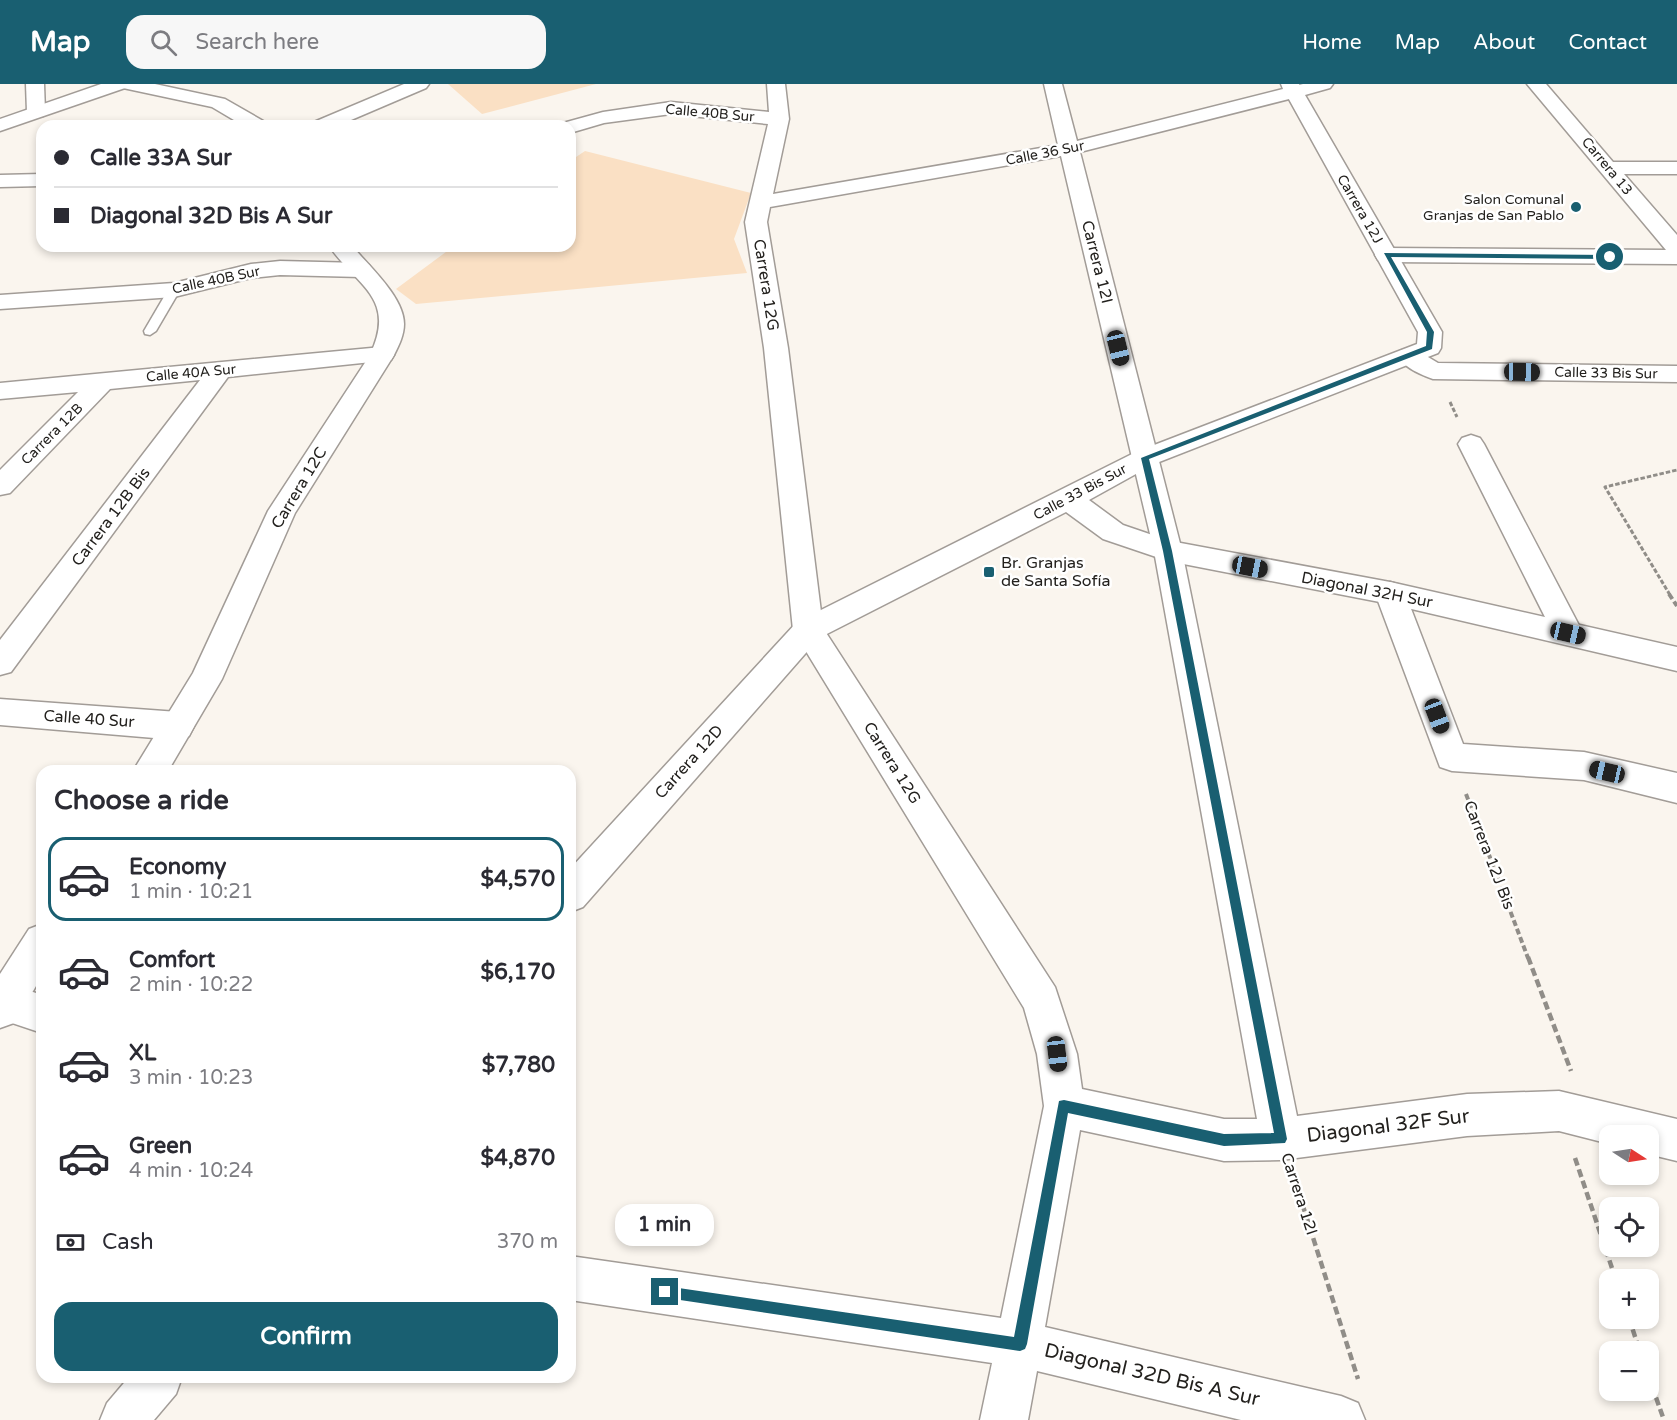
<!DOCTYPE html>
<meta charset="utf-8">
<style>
body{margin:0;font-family:"Varela Round",sans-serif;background:#f7f7f7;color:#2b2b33;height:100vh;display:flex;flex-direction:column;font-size:22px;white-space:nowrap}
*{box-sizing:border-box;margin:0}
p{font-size:20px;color:#7c7c81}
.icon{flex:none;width:33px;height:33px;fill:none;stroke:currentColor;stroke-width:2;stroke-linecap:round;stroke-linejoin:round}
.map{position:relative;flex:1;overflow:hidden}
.details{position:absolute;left:36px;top:681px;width:540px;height:618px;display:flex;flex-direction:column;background:#fff;border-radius:18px;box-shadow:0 3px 9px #0003}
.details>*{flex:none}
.top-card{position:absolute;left:36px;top:36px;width:540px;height:132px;border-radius:18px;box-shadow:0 3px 9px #0003;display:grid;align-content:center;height:132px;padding:0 18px;background:#fff}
.needle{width:39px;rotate:102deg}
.buttons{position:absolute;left:1599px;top:1041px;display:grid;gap:12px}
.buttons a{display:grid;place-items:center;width:60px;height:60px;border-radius:12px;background:#fff;box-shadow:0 3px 9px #0003;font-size:30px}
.end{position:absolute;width:27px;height:27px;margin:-14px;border:8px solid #195f71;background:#fff;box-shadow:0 0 0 3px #fff}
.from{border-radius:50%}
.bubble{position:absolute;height:42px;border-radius:18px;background:#fff;box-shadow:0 3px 9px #0003;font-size:20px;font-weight:800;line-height:42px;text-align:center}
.car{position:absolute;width:18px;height:36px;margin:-18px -9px;border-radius:8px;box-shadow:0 0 4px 2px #0007;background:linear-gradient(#222 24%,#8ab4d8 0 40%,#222 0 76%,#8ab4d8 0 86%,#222 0)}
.top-card b{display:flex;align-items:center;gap:21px;height:57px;font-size:22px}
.top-card b+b{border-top:2px solid #e1e1e2}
.top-card i{width:15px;height:15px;background:#2b2b33}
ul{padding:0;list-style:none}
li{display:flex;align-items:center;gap:18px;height:84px;margin:0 12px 9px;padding:0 6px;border:3px solid transparent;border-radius:18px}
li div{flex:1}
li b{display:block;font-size:22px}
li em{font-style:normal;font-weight:800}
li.active{border-color:#195f71}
li>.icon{width:54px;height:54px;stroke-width:1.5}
h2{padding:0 18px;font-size:27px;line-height:72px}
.pay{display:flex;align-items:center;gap:15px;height:66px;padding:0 18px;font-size:22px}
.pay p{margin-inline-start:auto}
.cta{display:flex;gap:12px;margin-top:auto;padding:12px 18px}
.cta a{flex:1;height:69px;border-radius:18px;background:#195f71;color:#fff;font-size:24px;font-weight:800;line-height:69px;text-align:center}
header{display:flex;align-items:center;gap:36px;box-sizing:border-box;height:84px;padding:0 30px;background:#195f71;color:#fff}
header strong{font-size:28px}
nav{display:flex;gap:33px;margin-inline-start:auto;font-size:21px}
.search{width:420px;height:54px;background:#f7f7f7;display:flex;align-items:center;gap:15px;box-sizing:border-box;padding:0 21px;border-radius:18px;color:#7c7c81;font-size:22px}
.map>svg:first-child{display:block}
.green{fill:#fae0c4}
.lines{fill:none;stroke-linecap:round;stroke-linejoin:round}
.lane-casing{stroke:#a29c97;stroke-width:3}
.street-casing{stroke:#a29c97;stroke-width:3}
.secondary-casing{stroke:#a29c97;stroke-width:3}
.path-far2{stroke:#908d88;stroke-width:3;stroke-dasharray:4.5 2;stroke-linecap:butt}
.path-far1{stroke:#908d88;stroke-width:4;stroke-dasharray:6 3;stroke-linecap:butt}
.path{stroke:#908d88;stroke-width:4.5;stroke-dasharray:8 4;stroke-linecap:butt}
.lane{fill:#fff;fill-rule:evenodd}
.street{fill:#fff;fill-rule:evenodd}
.secondary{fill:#fff;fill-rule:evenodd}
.route{fill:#195f71}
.poi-dot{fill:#195f71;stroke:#fff;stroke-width:2}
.labels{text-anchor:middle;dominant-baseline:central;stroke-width:5;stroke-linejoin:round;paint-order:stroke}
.far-street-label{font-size:14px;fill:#23211e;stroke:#fff}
.far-poi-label{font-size:14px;fill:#23211e;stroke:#fff;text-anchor:end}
.street-label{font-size:16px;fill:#23211e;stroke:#fff}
.poi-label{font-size:16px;fill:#23211e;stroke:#fff;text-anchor:start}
.near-street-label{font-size:20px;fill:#23211e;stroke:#fff}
</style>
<header>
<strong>Map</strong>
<div class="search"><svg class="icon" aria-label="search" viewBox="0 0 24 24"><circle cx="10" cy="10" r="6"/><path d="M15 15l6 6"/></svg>Search here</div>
<nav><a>Home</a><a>Map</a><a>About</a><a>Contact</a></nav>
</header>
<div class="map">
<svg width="1677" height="1336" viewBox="0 0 1677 1336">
<rect width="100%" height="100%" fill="#faf5ee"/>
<!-- green -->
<g class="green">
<path d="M448 0H596L482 30Z"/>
<path d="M585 67 751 109 734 155 747 189 416 220 396 205 454 162H570V77Z"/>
</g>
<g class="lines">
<defs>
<path id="lane" d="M174 202 180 206 156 247 150 251 145 250 144 247 168 206Z"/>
<g id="street">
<path d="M26 0H44L45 28 43 32H29L27 28Z"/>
<path d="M120 0H155L225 15 265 38 268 42H244L212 23 123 4Z"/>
<path d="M404 0H429L426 4 337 42H311L314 38Z"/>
<path d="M767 0H785L789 35 773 110 1058 61 1044 0H1062L1077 57 1283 5 1281 0H1299L1303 8 1301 12 1080 68 1182 467 1297 1032 1467 1010 1559 1007 1677 1035V1077L1648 1070V1052H1610V1060L1559 1047 1467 1052 1281 1076 1224 1077 1080 1046 1045 1243 1341 1312 1358 1319 1365 1336H1241L1037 1287 1028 1336H980L992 1279 570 1216V1172L1001 1234 1044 1022 1037 970 1024 924 793 546 764 264 745 138 768 40 671 30 604 39 570 49V42H561L563 39 603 28 671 18 769 28ZM1061 72 1154 467 1257 1035H1224L1082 1005 1077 970 1055 903 823 544 788 264 767 138 770 123Z"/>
<path d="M1527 0H1546L1613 78H1677V90H1624L1677 151V180L1386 178 1378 176 1375 171 1378 166 1386 164 1666 166Z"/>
<path d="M280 177 361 179 369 181 372 186 369 191 361 193 280 191 251 194 174 213 0 225V211L174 199 251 180Z"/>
<path d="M382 263 391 266 394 271 391 276 228 293 11 588 0 591V556L200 296 110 305 10 409 0 411V386L78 308 0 315V299Z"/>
<path d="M1409 264 1418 267 1438 279 1677 282V298L1433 295C1421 291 1404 283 1397 272L1400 267Z"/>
<path d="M1471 351 1480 354 1484 360 1583 549 1579 557 1568 561 1557 557 1553 549 1458 360 1462 354Z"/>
<path d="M1390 498 1400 501 1405 509 1463 660 1584 668 1677 689V719L1584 696 1452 687 1440 683 1375 509 1380 501Z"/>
<path d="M0 615 178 628 189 632 194 642 189 652 178 656 0 641Z"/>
<path d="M0 897 42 911V949L0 935Z"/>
</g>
<g id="secondary">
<path d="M101 0H128L125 4 0 47V35Z"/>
<path d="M1303 0H1333L1330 4 1305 11 1442 248 1441 264 1438 269 1154 380 1089 416 1123 441 1170 457 1390 498 1677 563V587L1390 520 1168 477 1103 455 1066 428 819 554 583 823 570 828V785L797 538 1136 368 1417 260 1418 248 1285 8 1287 4Z"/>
<path d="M42 90V102L0 103V91Z"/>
<path d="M329 162H352C368 181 404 213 404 240 404 251 399 261 394 271L295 429 222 595 168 687H133L193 589 268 427 370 271C397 214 358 203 329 162Z"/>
<path d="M42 840V892L14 939 0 944V890L29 845Z"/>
<path d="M129 1293H182L176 1310 154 1336H100L107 1319Z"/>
</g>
</defs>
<!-- lane casing -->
<use href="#lane" class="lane-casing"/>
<!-- street casing -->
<use href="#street" class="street-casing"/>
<!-- secondary casing -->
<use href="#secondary" class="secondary-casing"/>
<!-- path-far2 -->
<g class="path-far2">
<path d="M1450 318 1457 333"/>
<path d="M1670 511 1605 403 1677 386"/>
</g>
<!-- path-far1 -->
<g class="path-far1">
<path d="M1669 510 1677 522"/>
<path d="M1466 710 1528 874"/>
</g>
<!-- path -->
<g class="path">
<path d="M1528 873 1571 987"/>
<path d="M1575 1074 1616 1196"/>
<path d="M1295 1097 1358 1295"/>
<path d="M1629 1234 1640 1268"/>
<path d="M1648 1291 1664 1336"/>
</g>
<!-- lane -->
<use href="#lane" class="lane"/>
<!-- street -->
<use href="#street" class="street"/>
<!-- secondary -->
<use href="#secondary" class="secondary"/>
</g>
<!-- route -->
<path class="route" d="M1384 169 1610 171 1613 173 1610 175 1391 173 1434 248 1432 265 1149 375 1172 467 1287 1055 1285 1059 1224 1062 1068 1029 1027 1260 1025 1265 1020 1267 660 1213 658 1208 660 1204 665 1202 1014 1253 1059 1017 1064 1016 1224 1050 1274 1049 1163 467 1141 374 1426 262 1427 248Z"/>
<!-- markers -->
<g class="poi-dot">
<circle cx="1576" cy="123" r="6"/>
<rect x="983" y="482" width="12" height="12" rx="3"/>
</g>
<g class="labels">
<!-- far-street labels -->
<g class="far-street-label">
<text transform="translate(710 29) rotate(5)">Calle 40B Sur</text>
<text transform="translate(1045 69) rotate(-11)">Calle 36 Sur</text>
<text transform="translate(1607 82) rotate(50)">Carrera 13</text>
<text transform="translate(1360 125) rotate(60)">Carrera 12J</text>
<text transform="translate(216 196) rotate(-12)">Calle 40B Sur</text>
<text transform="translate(191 289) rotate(-5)">Calle 40A Sur</text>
<text transform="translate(1606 289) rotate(1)">Calle 33 Bis Sur</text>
<text transform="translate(52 350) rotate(-45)">Carrera 12B</text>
<text transform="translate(1080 408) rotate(-28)">Calle 33 Bis Sur</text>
</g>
<!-- far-poi labels -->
<g class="far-poi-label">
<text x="1564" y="115">Salon Comunal<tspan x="1564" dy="16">Granjas de San Pablo</tspan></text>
</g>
<!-- street labels -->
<g class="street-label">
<text transform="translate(1097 178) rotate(76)">Carrera 12I</text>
<text transform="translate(766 201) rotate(81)">Carrera 12G</text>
<text transform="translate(299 404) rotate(-59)">Carrera 12C</text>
<text transform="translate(111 433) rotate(-53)">Carrera 12B Bis</text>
<text transform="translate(1367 506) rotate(11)">Diagonal 32H Sur</text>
<text transform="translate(89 635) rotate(4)">Calle 40 Sur</text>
<text transform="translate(689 678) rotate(-48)">Carrera 12D</text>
<text transform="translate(892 679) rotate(58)">Carrera 12G</text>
<text transform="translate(1489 771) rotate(69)">Carrera 12J Bis</text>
<text transform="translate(1299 1110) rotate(72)">Carrera 12I</text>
</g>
<!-- poi labels -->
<g class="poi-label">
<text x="1001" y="479">Br. Granjas<tspan x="1001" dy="18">de Santa Sofía</tspan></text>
</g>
<!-- near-street labels -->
<g class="near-street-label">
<text transform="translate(1388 1042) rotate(-7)">Diagonal 32F Sur</text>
<text transform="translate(1152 1291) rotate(13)">Diagonal 32D Bis A Sur</text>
</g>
</g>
</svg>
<div class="buttons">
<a><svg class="needle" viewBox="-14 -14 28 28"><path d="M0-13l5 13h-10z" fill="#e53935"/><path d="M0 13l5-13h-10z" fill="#7c7c81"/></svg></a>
<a><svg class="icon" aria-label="locate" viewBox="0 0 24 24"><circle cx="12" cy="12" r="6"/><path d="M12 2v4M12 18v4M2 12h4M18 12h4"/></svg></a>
<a>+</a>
<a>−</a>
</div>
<i class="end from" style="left:1610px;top:173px"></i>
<i class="end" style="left:665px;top:1208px"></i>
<div class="bubble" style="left:615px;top:1120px;width:99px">1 min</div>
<i class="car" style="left:1118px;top:264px;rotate:166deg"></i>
<i class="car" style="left:1522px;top:288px;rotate:91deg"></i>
<i class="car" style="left:1250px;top:483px;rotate:101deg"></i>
<i class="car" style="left:1568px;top:549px;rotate:103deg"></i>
<i class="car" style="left:1437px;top:632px;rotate:159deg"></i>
<i class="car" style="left:1607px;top:688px;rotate:283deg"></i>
<i class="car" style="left:1057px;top:970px;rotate:173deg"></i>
<div class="top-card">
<b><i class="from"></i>Calle 33A Sur</b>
<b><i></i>Diagonal 32D Bis A Sur</b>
</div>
<section class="details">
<h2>Choose a ride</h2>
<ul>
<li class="active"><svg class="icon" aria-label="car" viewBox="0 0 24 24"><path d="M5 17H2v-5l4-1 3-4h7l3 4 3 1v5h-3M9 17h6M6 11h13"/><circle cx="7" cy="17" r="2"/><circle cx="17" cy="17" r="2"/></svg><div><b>Economy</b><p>1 min · 10:21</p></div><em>$4,570</em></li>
<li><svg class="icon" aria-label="car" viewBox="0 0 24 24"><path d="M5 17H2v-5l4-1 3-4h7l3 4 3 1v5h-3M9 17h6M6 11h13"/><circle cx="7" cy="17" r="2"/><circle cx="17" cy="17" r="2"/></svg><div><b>Comfort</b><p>2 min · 10:22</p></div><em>$6,170</em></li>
<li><svg class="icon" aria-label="car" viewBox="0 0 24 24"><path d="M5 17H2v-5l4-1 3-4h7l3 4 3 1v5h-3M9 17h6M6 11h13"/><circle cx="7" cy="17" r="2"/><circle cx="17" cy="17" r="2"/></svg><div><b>XL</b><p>3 min · 10:23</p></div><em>$7,780</em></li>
<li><svg class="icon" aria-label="car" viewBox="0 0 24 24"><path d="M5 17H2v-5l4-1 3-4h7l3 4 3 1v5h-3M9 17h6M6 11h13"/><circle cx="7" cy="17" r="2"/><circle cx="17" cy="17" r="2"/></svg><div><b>Green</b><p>4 min · 10:24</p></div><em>$4,870</em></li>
</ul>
<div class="pay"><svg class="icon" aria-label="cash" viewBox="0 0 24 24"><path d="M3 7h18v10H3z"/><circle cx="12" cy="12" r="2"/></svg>Cash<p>370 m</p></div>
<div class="cta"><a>Confirm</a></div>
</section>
</div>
